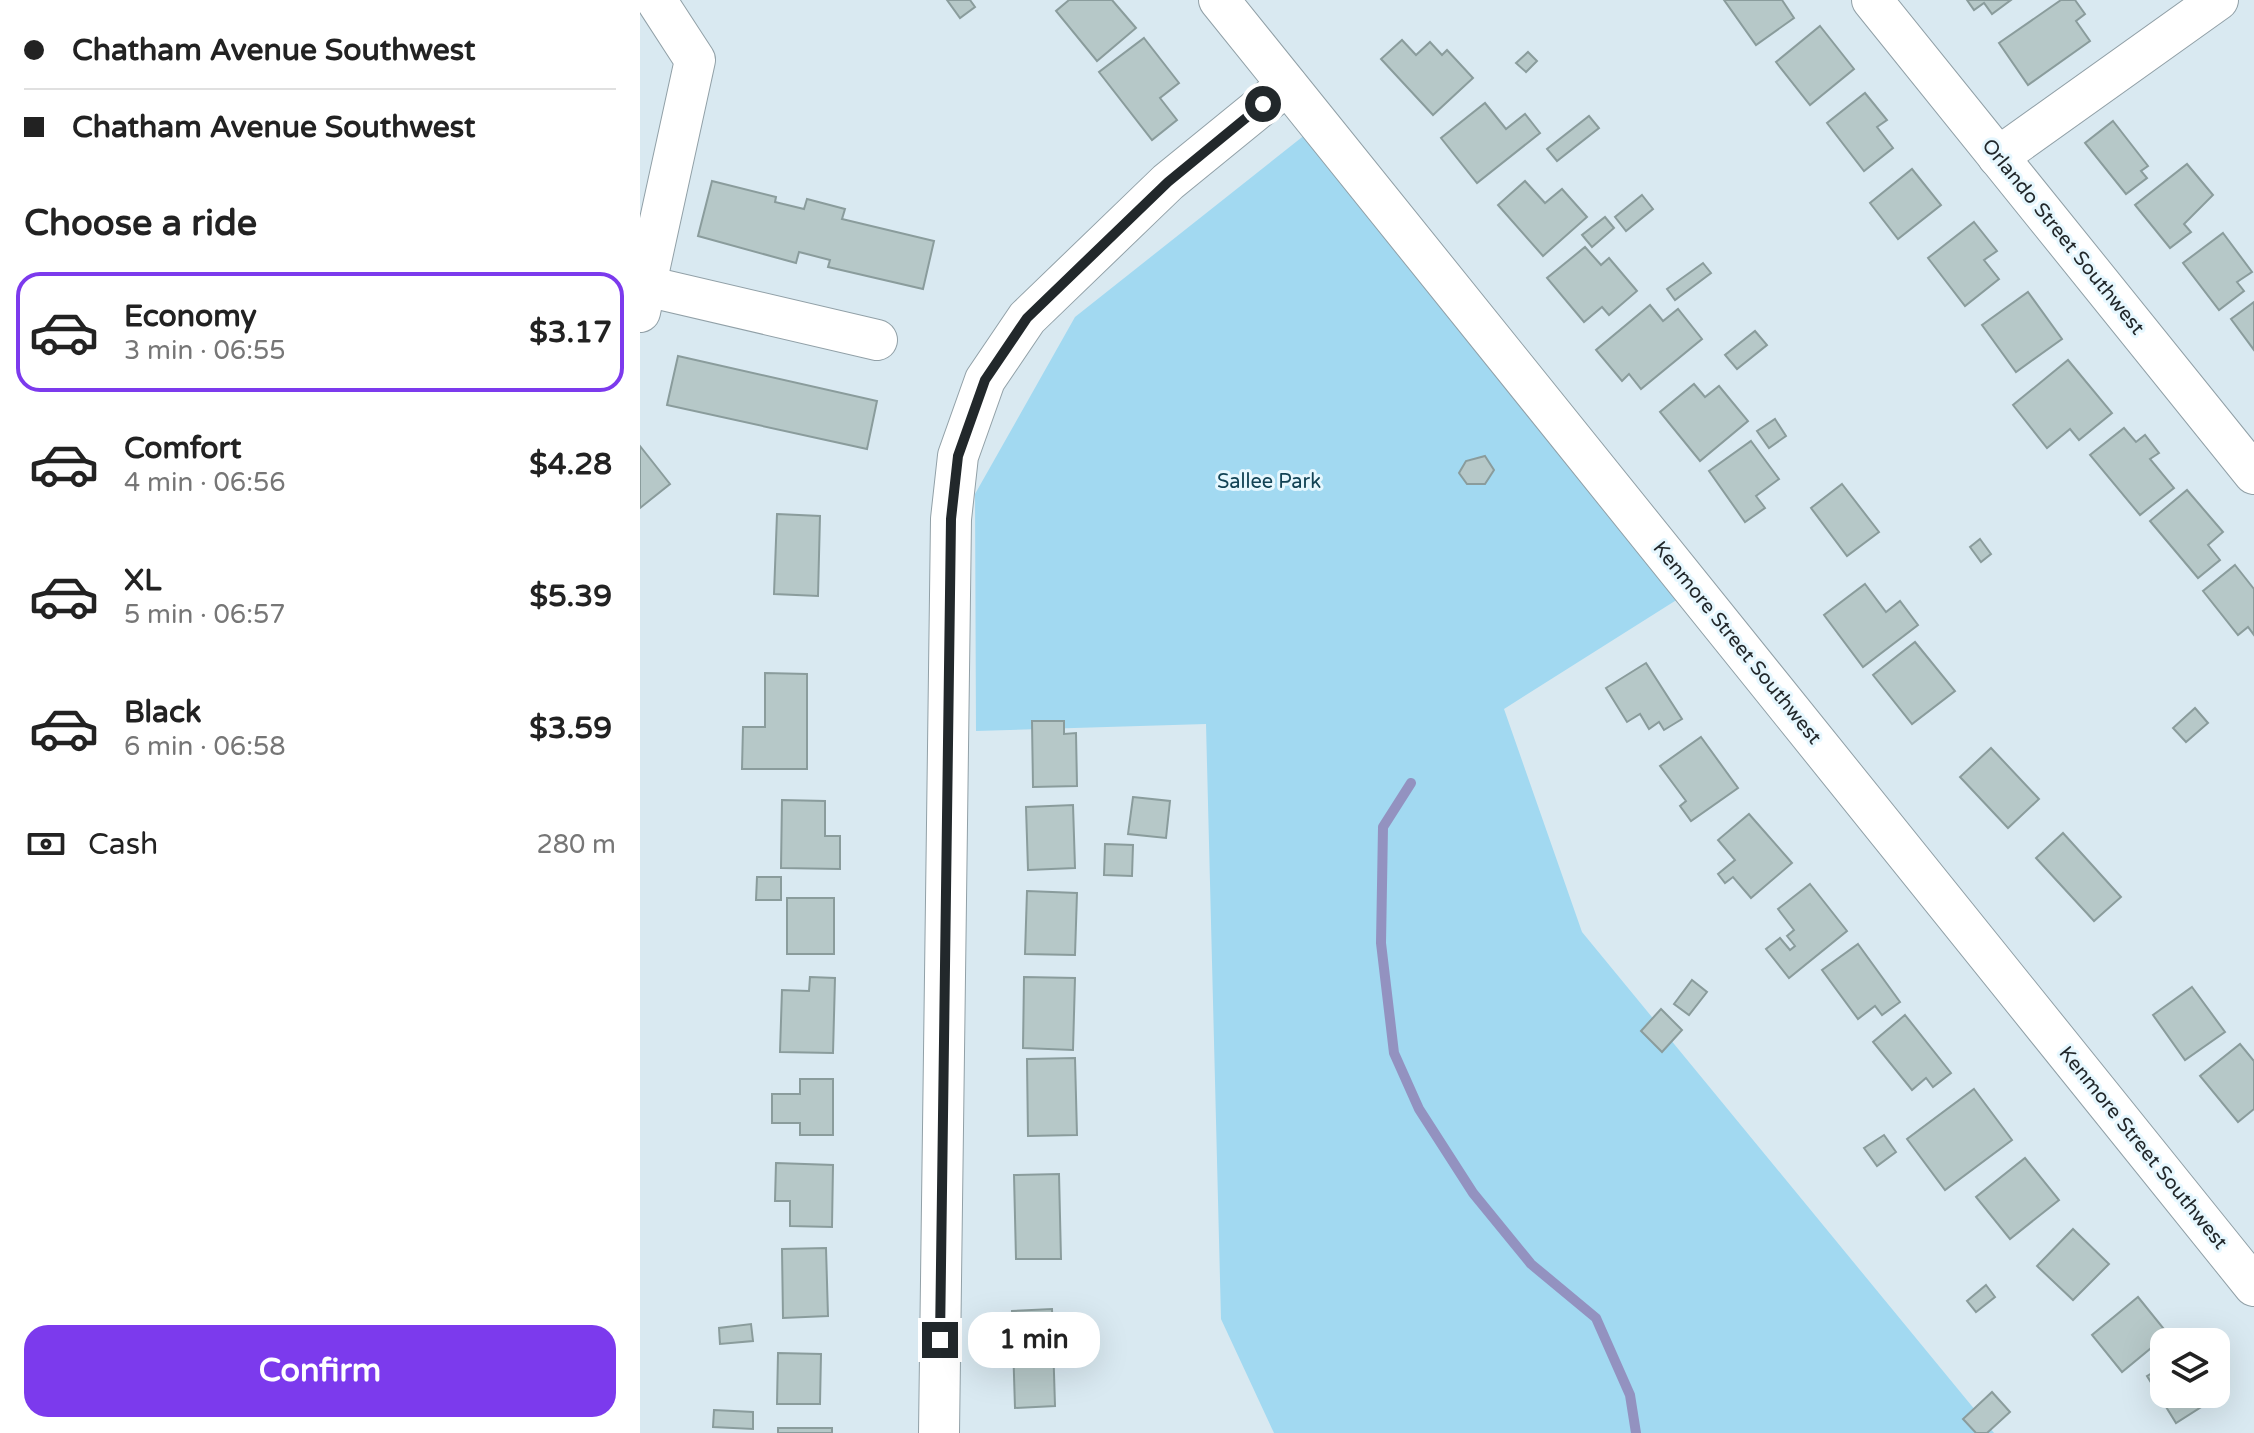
<!DOCTYPE html>
<meta charset="utf-8">
<style>
body{margin:0;font-family:"Varela Round",sans-serif;background:#f6f6f6;color:#222;height:100vh;display:flex;flex-direction:column;font-size:30px;white-space:nowrap}
*{box-sizing:border-box;margin:0}
p{font-size:26px;color:#767676}
.icon{flex:none;width:44px;height:44px;fill:none;stroke:currentColor;stroke-width:2;stroke-linecap:round;stroke-linejoin:round}
.map{position:relative;flex:1;overflow:hidden}
.side{display:flex;flex-direction:column;background:#fff;width:640px}
.side>*{flex:none}
.top-card{display:grid;align-content:center;height:176px;padding:0 24px;background:#fff}
.tools{position:absolute;left:1510px;top:1328px;display:grid;gap:16px}
.tools a{display:grid;place-items:center;width:80px;height:80px;border-radius:16px;background:#fff;box-shadow:0 8px 32px #0002;font-size:40px}
.end{position:absolute;width:36px;height:36px;margin:-18px;border:10px solid #22282b;background:#fff;box-shadow:0 0 0 4px #fff}
.from{border-radius:50%}
.bubble{position:absolute;height:56px;border-radius:24px;background:#fff;box-shadow:0 8px 32px #0002;font-size:26px;font-weight:800;line-height:56px;text-align:center}
.top-card b{display:flex;align-items:center;gap:28px;height:76px;font-size:30px}
.top-card b+b{border-top:2px solid #e0e0e0}
.top-card i{width:20px;height:20px;background:#222}
ul{padding:0;list-style:none}
li{display:flex;align-items:center;gap:24px;height:120px;margin:0 16px 12px;padding:0 8px;border:4px solid transparent;border-radius:24px}
li div{flex:1}
li b{display:block;font-size:30px}
li em{font-style:normal;font-weight:800}
li.active{border-color:#7c3aed}
li>.icon{width:72px;height:72px;stroke-width:1.5}
h2{padding:0 24px;font-size:36px;line-height:96px}
.pay{display:flex;align-items:center;gap:20px;height:88px;padding:0 24px;font-size:30px}
.pay p{margin-inline-start:auto}
.primary-button{display:flex;gap:16px;margin-top:auto;padding:16px 24px}
.primary-button a{flex:1;height:92px;border-radius:24px;background:#7c3aed;color:#fff;font-size:32px;font-weight:800;line-height:92px;text-align:center}
main{display:flex;flex:1;min-height:0}
.map>svg:first-child{display:block}
.green{fill:#a2d9f1}
.lines{fill:none;stroke-linecap:round;stroke-linejoin:round}
.stream{stroke:#9392c0;stroke-width:10}
.building{fill:#b6c8c8;stroke:#8a9c9c;stroke-width:2}
.minor-casing{stroke:#91a0a7;stroke-width:42}
.minor{stroke:#fff;stroke-width:40}
.route{stroke:#22282b;stroke-width:10}
.labels{text-anchor:middle;dominant-baseline:central;stroke-width:6;stroke-linejoin:round;paint-order:stroke}
.street-label{font-size:20px;fill:#22282b;stroke:#e6f7fe}
.park-label{font-size:20px;fill:#124254;stroke:#e6f7fe}
</style>
<main>
<section class="side">
<div class="top-card">
<b><i class="from"></i>Chatham Avenue Southwest</b>
<b><i></i>Chatham Avenue Southwest</b>
</div>
<h2>Choose a ride</h2>
<ul>
<li class="active"><svg class="icon" aria-label="car" viewBox="0 0 24 24"><path d="M5 17H2v-5l4-1 3-4h7l3 4 3 1v5h-3M9 17h6M6 11h13"/><circle cx="7" cy="17" r="2"/><circle cx="17" cy="17" r="2"/></svg><div><b>Economy</b><p>3 min · 06:55</p></div><em>$3.17</em></li>
<li><svg class="icon" aria-label="car" viewBox="0 0 24 24"><path d="M5 17H2v-5l4-1 3-4h7l3 4 3 1v5h-3M9 17h6M6 11h13"/><circle cx="7" cy="17" r="2"/><circle cx="17" cy="17" r="2"/></svg><div><b>Comfort</b><p>4 min · 06:56</p></div><em>$4.28</em></li>
<li><svg class="icon" aria-label="car" viewBox="0 0 24 24"><path d="M5 17H2v-5l4-1 3-4h7l3 4 3 1v5h-3M9 17h6M6 11h13"/><circle cx="7" cy="17" r="2"/><circle cx="17" cy="17" r="2"/></svg><div><b>XL</b><p>5 min · 06:57</p></div><em>$5.39</em></li>
<li><svg class="icon" aria-label="car" viewBox="0 0 24 24"><path d="M5 17H2v-5l4-1 3-4h7l3 4 3 1v5h-3M9 17h6M6 11h13"/><circle cx="7" cy="17" r="2"/><circle cx="17" cy="17" r="2"/></svg><div><b>Black</b><p>6 min · 06:58</p></div><em>$3.59</em></li>
</ul>
<div class="pay"><svg class="icon" aria-label="cash" viewBox="0 0 24 24"><path d="M3 7h18v10H3z"/><circle cx="12" cy="12" r="2"/></svg>Cash<p>280 m</p></div>
<div class="primary-button"><a>Confirm</a></div>
</section>
<div class="map">
<svg width="1614" height="1433" viewBox="0 0 1614 1433">
<rect width="100%" height="100%" fill="#d9e9f1"/>
<!-- green -->
<path class="green" d="M666 134 1046 594 864 709 942 932 1354 1433H634L581 1319 566 724 336 731 335 494 435 317Z"/>
<g class="lines">
<!-- stream -->
<path class="stream" d="M771 783 743 827 741 943 754 1053 779 1109 833 1193 891 1264 956 1318 990 1395 996 1433"/>
</g>
<!-- building -->
<g class="building">
<path d="M307 0H330L335 7 320 18Z"/>
<path d="M429 0H472L496 28 457 61 416 11Z"/>
<path d="M1084 0H1142L1154 18 1116 45Z"/>
<path d="M1327 0H1371L1352 14 1344 3 1334 10Z"/>
<path d="M1421 0H1435L1445 14 1436 21 1450 41 1388 85 1359 43Z"/>
<path d="M1180 26 1214 69 1170 105 1136 62Z"/>
<path d="M504 38 539 83 520 98 537 120 512 140 459 72Z"/>
<path d="M762 40 776 55 790 42 802 55 807 50 833 78 793 115 741 59Z"/>
<path d="M888 52 897 61 886 72 876 63Z"/>
<path d="M1225 93 1247 120 1237 127 1253 148 1224 171 1187 123Z"/>
<path d="M845 103 866 129 885 114 900 133 837 183 801 138Z"/>
<path d="M949 116 959 128 917 161 907 149Z"/>
<path d="M1473 121 1508 166 1501 171 1507 178 1486 194 1445 143Z"/>
<path d="M1547 164 1573 195 1544 224 1551 232 1530 248 1495 205Z"/>
<path d="M1272 169 1301 205 1258 239 1230 203Z"/>
<path d="M72 181 136 197 135 202 164 209 167 199 205 209 202 219 294 241 283 289 188 267 190 260 159 252 156 263 58 236Z"/>
<path d="M885 181 905 203 922 189 947 217 903 256 858 205Z"/>
<path d="M1002 195 1013 209 986 231 975 217Z"/>
<path d="M965 217 974 228 952 247 942 235Z"/>
<path d="M1334 222 1357 251 1344 260 1359 279 1325 306 1288 258Z"/>
<path d="M1583 233 1612 272 1597 282 1604 291 1579 310 1543 263Z"/>
<path d="M945 247 961 265 969 258 997 291 969 315 962 307 944 322 907 278Z"/>
<path d="M1063 263 1071 273 1035 300 1027 289Z"/>
<path d="M1388 292 1422 339 1376 372 1342 325Z"/>
<path d="M1614 302V350L1591 319Z"/>
<path d="M1010 305 1023 321 1038 309 1062 339 1001 389 989 374 982 381 956 350Z"/>
<path d="M1115 331 1127 345 1097 369 1085 355Z"/>
<path d="M38 356 237 401 227 449 27 405Z"/>
<path d="M1428 360 1472 413 1439 440 1430 429 1407 448 1373 405Z"/>
<path d="M1054 384 1065 397 1079 386 1108 421 1060 461 1020 412Z"/>
<path d="M1135 419 1146 436 1129 448 1117 431Z"/>
<path d="M1484 428 1496 442 1505 435 1519 453 1510 459 1534 488 1500 515 1450 455Z"/>
<path d="M1111 441 1139 479 1116 496 1125 508 1105 522 1069 471Z"/>
<path d="M0 446 30 484 0 508Z"/>
<path d="M845 456 854 470 845 484H827L819 473 826 461Z"/>
<path d="M1202 484 1239 532 1207 556 1171 508Z"/>
<path d="M1547 490 1583 532 1568 545 1580 560 1558 578 1510 521Z"/>
<path d="M137 514 180 516 178 596 134 594Z"/>
<path d="M1340 539 1351 554 1341 562 1330 547Z"/>
<path d="M1595 565 1614 589V635L1608 627 1598 635 1563 591Z"/>
<path d="M1225 584 1246 612 1260 601 1278 625 1223 667 1184 615Z"/>
<path d="M1275 642 1315 691 1272 724 1233 675Z"/>
<path d="M1006 663 1042 719 1024 730 1019 722 1009 729 1000 714 987 722 966 688Z"/>
<path d="M125 673 167 674V769H102L103 727H125Z"/>
<path d="M1555 708 1568 723 1546 742 1533 728Z"/>
<path d="M392 721H424V734L436 733 437 786 393 787Z"/>
<path d="M1061 737 1098 788 1051 821 1040 806 1046 801 1020 766Z"/>
<path d="M1351 748 1399 799 1368 828 1320 777Z"/>
<path d="M493 797 530 801 526 838 488 834Z"/>
<path d="M142 800 185 801V836H200V869L141 868Z"/>
<path d="M433 805 435 868 388 870 386 807Z"/>
<path d="M1109 814 1152 863 1111 898 1093 877 1085 883 1078 874 1095 860 1078 840Z"/>
<path d="M1423 833 1481 897 1454 921 1396 858Z"/>
<path d="M465 844 493 845 492 876 464 875Z"/>
<path d="M117 877H141V900H116Z"/>
<path d="M1170 884 1207 931 1149 978 1126 949 1140 938 1150 950 1155 946 1147 936 1154 930 1138 909Z"/>
<path d="M387 891 437 893 435 955 385 954Z"/>
<rect x="147" y="898" width="47" height="56"/>
<path d="M1218 944 1260 1002 1242 1015 1235 1006 1218 1019 1182 970Z"/>
<path d="M170 977 195 978 193 1053 140 1052 142 990 169 991Z"/>
<path d="M384 977 435 978 433 1050 383 1048Z"/>
<path d="M1052 980 1067 992 1049 1015 1034 1004Z"/>
<path d="M1552 987 1585 1032 1545 1060 1513 1015Z"/>
<path d="M1021 1009 1042 1030 1022 1052 1001 1031Z"/>
<path d="M1265 1015 1311 1073 1293 1087 1286 1078 1272 1090 1233 1042Z"/>
<path d="M1600 1044 1614 1061V1109L1598 1122 1560 1076Z"/>
<path d="M435 1058 437 1135 388 1136 387 1059Z"/>
<path d="M160 1079H193V1135H160V1123H132V1094H160Z"/>
<path d="M1334 1089 1372 1140 1305 1190 1267 1139Z"/>
<path d="M1244 1135 1256 1152 1237 1166 1224 1148Z"/>
<path d="M1385 1158 1419 1200 1370 1239 1336 1197Z"/>
<path d="M136 1163 193 1165 192 1227 150 1226V1201H135Z"/>
<path d="M419 1174 421 1259H376L374 1175Z"/>
<path d="M1433 1229 1469 1264 1433 1300 1397 1266Z"/>
<path d="M186 1248 188 1316 143 1318 142 1249Z"/>
<path d="M1346 1285 1355 1297 1336 1312 1327 1301Z"/>
<path d="M1498 1297 1528 1334 1482 1372 1452 1335Z"/>
<path d="M412 1309 415 1406 375 1408 372 1311Z"/>
<path d="M111 1324 113 1341 80 1344 79 1328Z"/>
<path d="M138 1353 181 1354 180 1404H137Z"/>
<path d="M1524 1366V1394H1575L1577 1397 1536 1423 1507 1376Z"/>
<path d="M1352 1392 1370 1412 1347 1433H1336L1323 1419Z"/>
<path d="M74 1410 113 1412V1429L73 1427Z"/>
<rect x="138" y="1428" width="54" height="5"/>
</g>
<g class="lines">
<defs>
<g id="minor">
<path d="M579 0 1614 1286"/>
<path d="M1232 0 1614 474"/>
<path d="M1358 157 1578 0"/>
<path d="M6 286 237 340"/>
<path d="M0 312 55 60 16 0"/>
<path d="M299 1433 311 519 318 456 345 380 387 318 528 182 647 85"/>
</g>
</defs>
<!-- minor casing -->
<use href="#minor" class="minor-casing"/>
<!-- minor -->
<use href="#minor" class="minor"/>
</g>
<g class="lines">
<!-- route -->
<path class="route" d="M300 1340 311 519 318 456 345 380 387 318 528 182 623 104"/>
</g>
<g class="labels">
<!-- street labels -->
<g class="street-label">
<text transform="translate(1423 237) rotate(51)">Orlando Street Southwest</text>
<text transform="translate(1097 643) rotate(51)">Kenmore Street Southwest</text>
<text transform="translate(1503 1148) rotate(51)">Kenmore Street Southwest</text>
</g>
<!-- park labels -->
<g class="park-label">
<text x="629" y="482">Sallee Park</text>
</g>
</g>
</svg>
<div class="tools">
<a><svg class="icon" aria-label="layers" viewBox="0 0 24 24"><path d="M12 4l9 5-9 5-9-5zM3 14l9 5 9-5"/></svg></a>
</div>
<i class="end from" style="left:623px;top:104px"></i>
<i class="end" style="left:300px;top:1340px"></i>
<div class="bubble" style="left:328px;top:1312px;width:132px">1 min</div>
</div>
</main>
